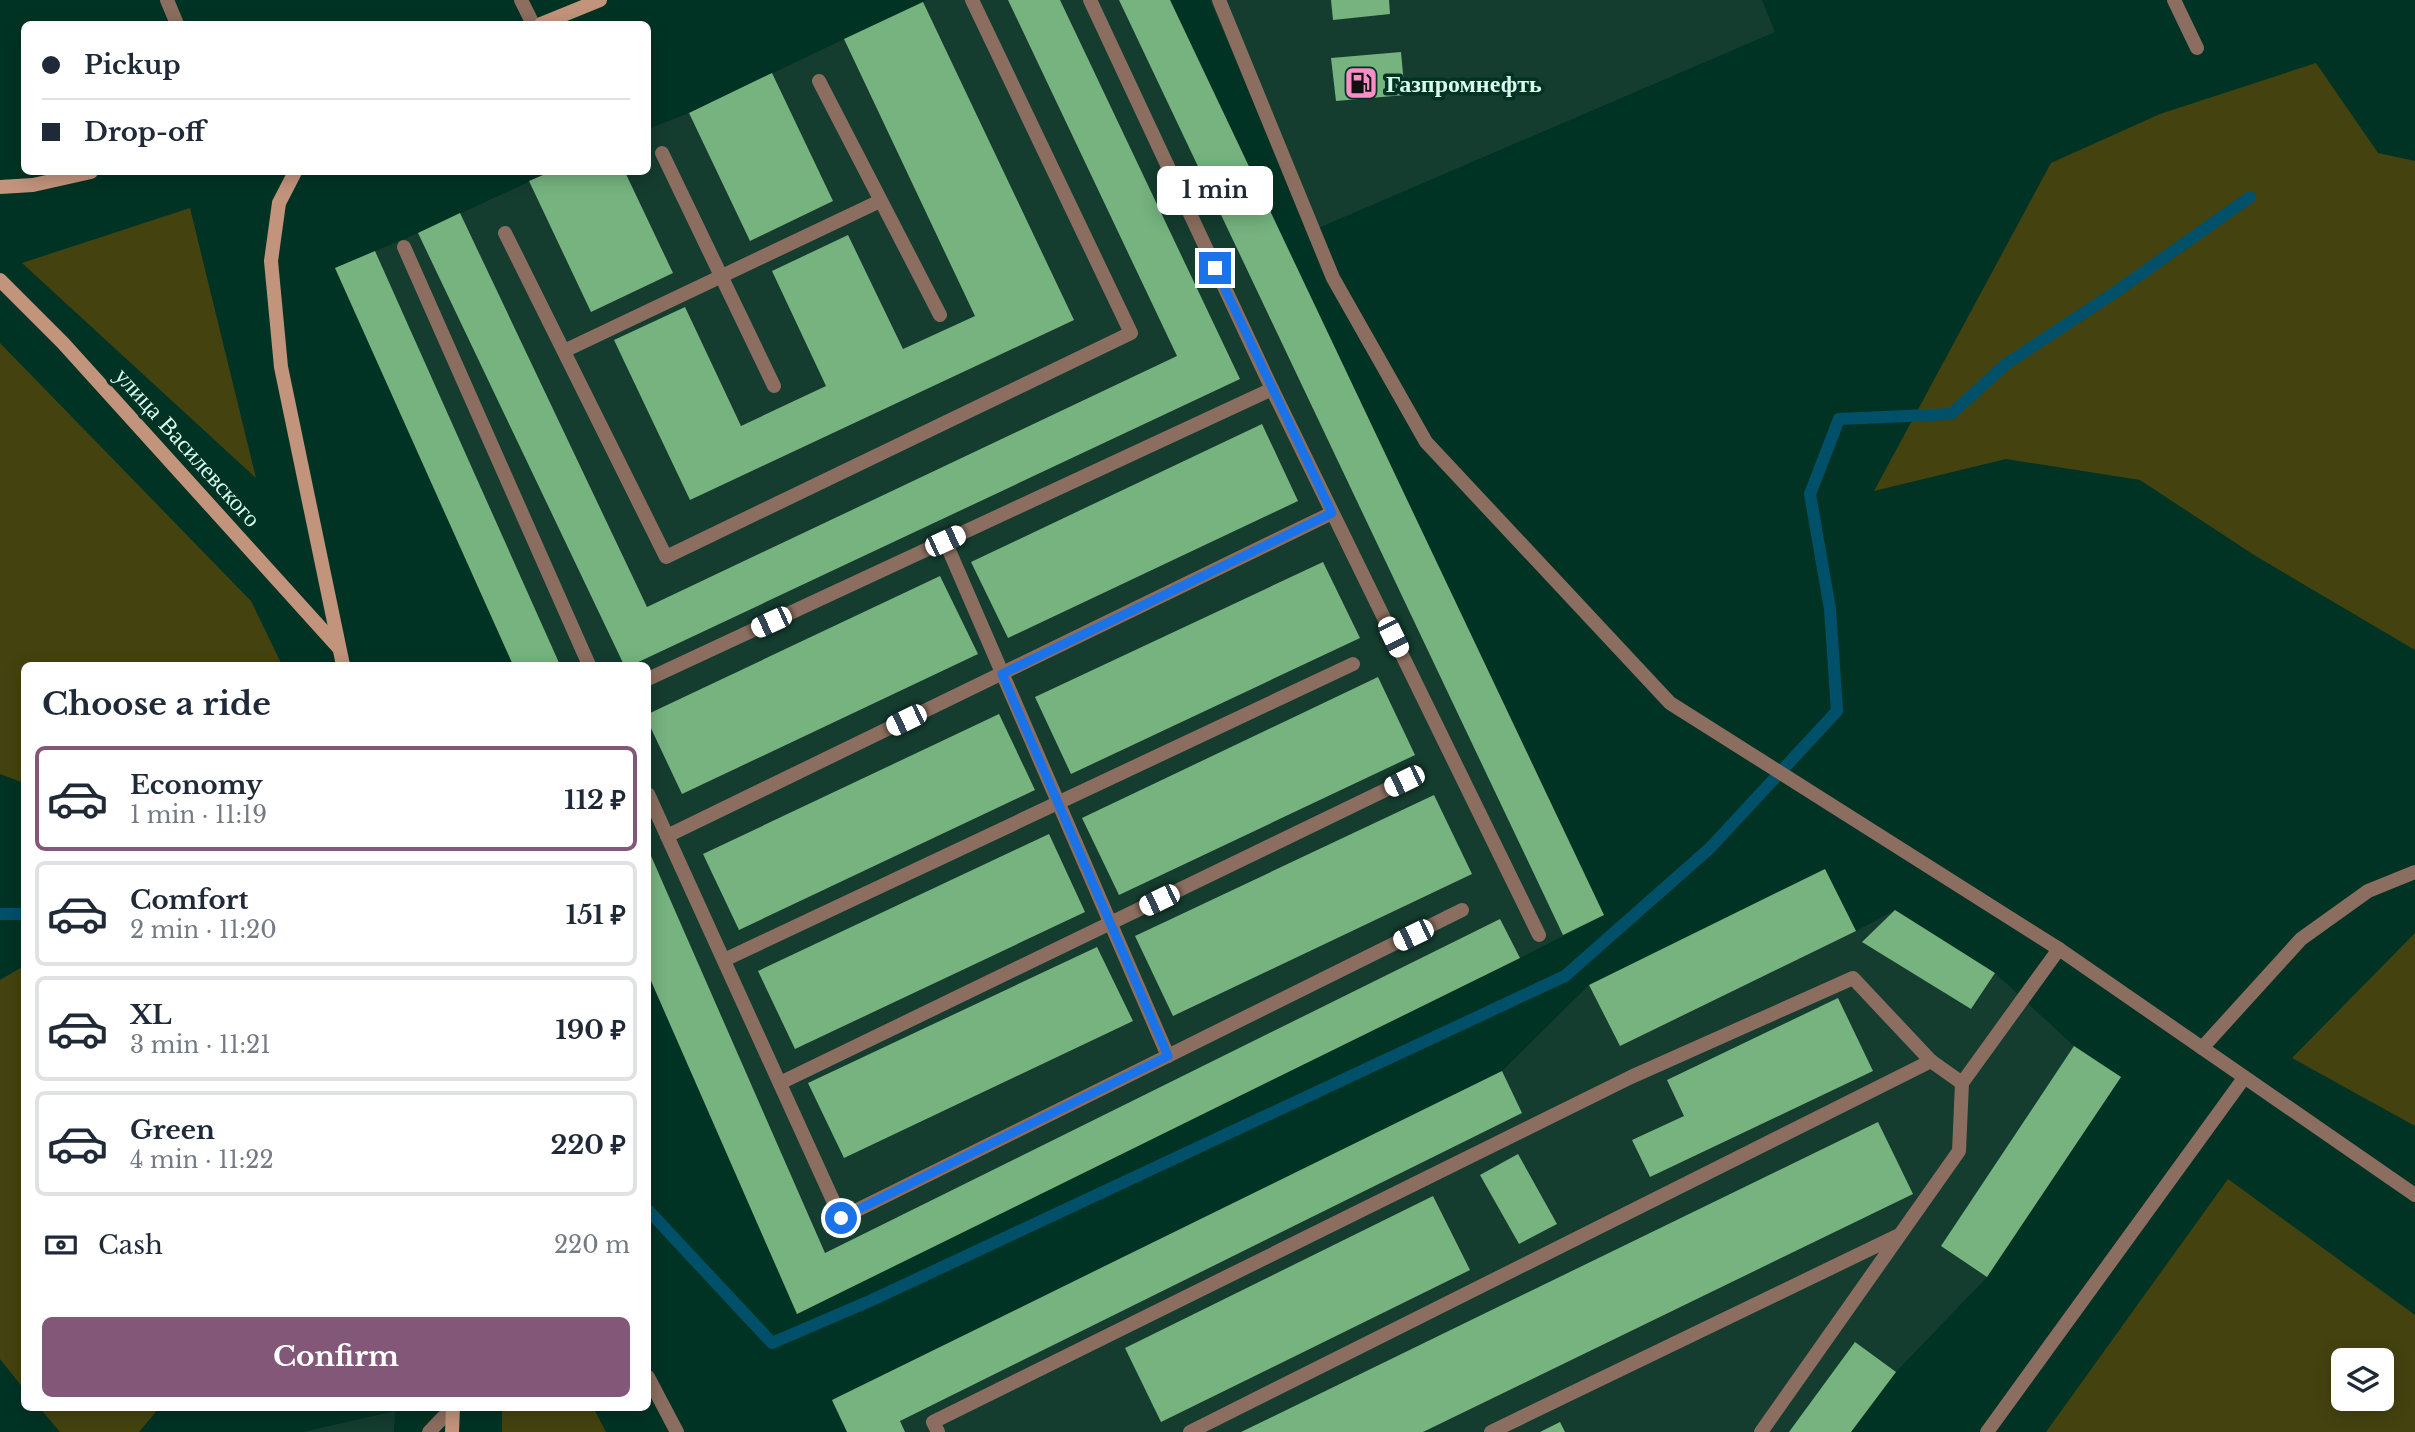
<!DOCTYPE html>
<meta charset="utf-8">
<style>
body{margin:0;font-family:"Libre Baskerville",serif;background:#f6f6f7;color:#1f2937;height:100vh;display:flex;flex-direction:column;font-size:26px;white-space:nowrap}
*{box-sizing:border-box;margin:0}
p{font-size:23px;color:#747a83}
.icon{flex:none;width:38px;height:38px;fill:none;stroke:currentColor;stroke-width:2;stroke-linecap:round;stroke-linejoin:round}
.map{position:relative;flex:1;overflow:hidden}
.panel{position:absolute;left:21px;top:662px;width:630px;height:749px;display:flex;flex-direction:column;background:#fff;border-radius:10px;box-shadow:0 4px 18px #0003}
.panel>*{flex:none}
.hud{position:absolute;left:21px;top:21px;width:630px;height:154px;border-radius:10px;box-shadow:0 4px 18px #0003;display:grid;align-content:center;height:154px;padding:0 21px;background:#fff}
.fabs{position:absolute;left:2331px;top:1348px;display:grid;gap:14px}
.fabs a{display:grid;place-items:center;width:63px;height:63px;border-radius:10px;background:#fff;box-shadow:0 4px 18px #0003;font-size:35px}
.end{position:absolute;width:32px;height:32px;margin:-16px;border:9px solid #1a73e8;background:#fff;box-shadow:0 0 0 4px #fff}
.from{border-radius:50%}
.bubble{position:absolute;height:49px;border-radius:10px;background:#fff;box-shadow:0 4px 18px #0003;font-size:23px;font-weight:700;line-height:49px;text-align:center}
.car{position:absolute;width:21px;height:42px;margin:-21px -10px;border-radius:9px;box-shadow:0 0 5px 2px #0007;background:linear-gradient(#fff 24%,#345 0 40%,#fff 0 76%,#345 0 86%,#fff 0)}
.hud b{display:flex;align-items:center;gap:24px;height:66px;font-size:26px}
.hud b+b{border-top:2px solid #e0e1e3}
.hud i{width:18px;height:18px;background:#1f2937}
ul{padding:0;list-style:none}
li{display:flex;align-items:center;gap:21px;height:105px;margin:0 14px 10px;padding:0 7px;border:4px solid #e0e1e3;border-radius:10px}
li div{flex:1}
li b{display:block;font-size:26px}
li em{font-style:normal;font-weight:700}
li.active{border-color:#825778}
li>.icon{width:63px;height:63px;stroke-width:1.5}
h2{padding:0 21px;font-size:32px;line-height:84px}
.pay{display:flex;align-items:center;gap:18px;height:77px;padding:0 21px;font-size:26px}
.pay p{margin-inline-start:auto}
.cta{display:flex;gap:14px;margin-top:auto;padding:14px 21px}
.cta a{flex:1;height:80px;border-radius:10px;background:#825778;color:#fff;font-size:28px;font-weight:700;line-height:80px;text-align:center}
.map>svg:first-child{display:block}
.built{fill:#143c2f}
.green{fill:#44430f;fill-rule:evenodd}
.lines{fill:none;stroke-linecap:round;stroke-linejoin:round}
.stream{stroke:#01506a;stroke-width:12}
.building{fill:#76b37f}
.lane{stroke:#8b6e5f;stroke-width:14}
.street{stroke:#8b6e5f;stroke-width:14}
.secondary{stroke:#c3947c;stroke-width:14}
.route{stroke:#1a73e8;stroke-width:9}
.labels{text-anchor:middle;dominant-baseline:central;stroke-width:7;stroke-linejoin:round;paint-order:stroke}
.poi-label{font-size:24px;font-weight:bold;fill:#dafaec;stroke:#003324;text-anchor:start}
.street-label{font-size:24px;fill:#dafaec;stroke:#003324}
</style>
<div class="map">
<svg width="2415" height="1432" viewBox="0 0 2415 1432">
<rect width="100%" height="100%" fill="#003324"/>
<!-- built -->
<g class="built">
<path d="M926 0H1170L1604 915 1520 958 797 1314 648 974V665H513L335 268 418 233 550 172H648V129L689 113Z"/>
<path d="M1210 0H1762L1775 32 1309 232Z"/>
<path d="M1825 869 1856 931 1895 910 1995 973 2074 1046 2121 1077 1987 1277 1896 1372 1851 1432H847L832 1400 1502 1071 1589 985Z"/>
<path d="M395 1411 394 1432H303Z"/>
</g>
<!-- green -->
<g class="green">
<path d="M2316 63 2378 153 2415 161V650L2254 555 2140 480 2006 459 1874 491 2051 163 2160 114Z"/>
<path d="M190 208 256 478 22 263Z"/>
<path d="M0 343 251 601 282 665H24V783L0 774Z"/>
<path d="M2415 933V1126L2292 1058Z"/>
<path d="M24 966V1389L0 1359V980Z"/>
<path d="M2228 1179 2415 1315V1432H2046ZM2343 1360H2382V1398H2343Z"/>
<path d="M39 1407H160L139 1432H60Z"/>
<path d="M502 1407H593L606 1432H502Z"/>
</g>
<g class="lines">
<!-- stream -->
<g class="stream">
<path d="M0 914H24"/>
<path d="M648 1210 772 1343 872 1300 1565 976 1710 848 1837 711 1830 609 1810 494 1839 419 1951 414 2006 364 2114 293 2250 197"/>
</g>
</g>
<!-- building -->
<g class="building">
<path d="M1008 0H1060L1240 379 632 665H624L418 233 460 213 647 607 1177 356Z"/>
<path d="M1119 0H1170L1604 915 1563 935Z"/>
<path d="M1331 0H1389L1390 14 1333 20Z"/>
<path d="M923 2 1074 320 690 500 614 340 685 307 741 426 826 386 772 271 848 235 903 349 975 316 844 39Z"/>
<path d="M1401 52 1405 95 1336 101 1331 58Z"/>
<path d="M772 73 833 201 750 241 689 113Z"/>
<path d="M550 172H625L673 273 591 312 529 181Z"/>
<path d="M375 251 560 665H513L335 268Z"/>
<path d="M1262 424 1298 501 1008 638 971 562Z"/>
<path d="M1323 562 1360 638 1071 774 1035 697Z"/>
<path d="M940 576 978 654 682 794 648 722V714Z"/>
<path d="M1378 677 1415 755 1119 895 1082 818Z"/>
<path d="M999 714 1035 790 739 930 703 854Z"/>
<path d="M1434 795 1472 874 1173 1016 1135 936Z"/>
<path d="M1049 834 1085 912 795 1049 758 971Z"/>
<path d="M648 849 825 1253 1500 919 1520 958 797 1314 648 974Z"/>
<path d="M1825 869 1856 931 1620 1046 1589 985Z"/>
<path d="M1895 910 1995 973 1971 1009 1862 942Z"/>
<path d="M1097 947 1133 1021 844 1158 808 1083Z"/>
<path d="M1838 998 1873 1071 1650 1177 1632 1140 1684 1116 1667 1080Z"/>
<path d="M2074 1046 2121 1077 1987 1277 1941 1246Z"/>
<path d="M1502 1071 1522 1113 900 1421 905 1432H847L832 1400Z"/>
<path d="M1878 1122 1913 1194 1423 1432H1241Z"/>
<path d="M1518 1154 1557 1224 1519 1244 1480 1175Z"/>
<path d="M1433 1196 1470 1270 1161 1422 1125 1348Z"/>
<path d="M1855 1342 1896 1372 1851 1432H1789Z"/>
<path d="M1560 1422 1565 1432H1540Z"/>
</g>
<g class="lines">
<!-- lane -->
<g class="lane">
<path d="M167 0 177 24"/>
<path d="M521 0 533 24"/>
<path d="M1090 0 1272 389 1539 935"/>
<path d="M1219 0 1333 278 1426 442 1670 703 2059 949 2415 1195"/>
<path d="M2174 0 2197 48"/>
<path d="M819 81 940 315"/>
<path d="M662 153 774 386"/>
<path d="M505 233 666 557 1131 333 972 0"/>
<path d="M404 247 589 665"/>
<path d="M564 351 880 201"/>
<path d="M945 541 1168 1056"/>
<path d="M648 679 1272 389"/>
<path d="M648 794 841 1218 1462 910"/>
<path d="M667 836 1332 513"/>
<path d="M724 960 1353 664"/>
<path d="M2202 1048 2301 939 2368 891 2415 872"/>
<path d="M780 1083 1404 781"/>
<path d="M429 1432 453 1407"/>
<path d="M938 1432 933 1422 1631 1077 1853 978 1931 1061 1962 1083"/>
<path d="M1190 1432 1931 1061"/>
<path d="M1491 1432 1897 1236"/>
<path d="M1761 1432 1959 1151 1962 1083 2059 949"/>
<path d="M1987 1432 2244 1078"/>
</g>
<!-- street -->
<path class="street" d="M648 1377 677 1432"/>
<!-- secondary -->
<g class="secondary">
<path d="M541 24 600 0"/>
<path d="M295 172 279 203 271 261 281 367 343 665"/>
<path d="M0 187 33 185 91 172"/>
<path d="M0 280 63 343 338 647"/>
<path d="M452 1432 453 1407"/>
</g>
</g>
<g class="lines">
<!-- route -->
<path class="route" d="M841 1218 1168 1056 1002 674 1332 513 1215 268"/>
</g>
<!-- icons -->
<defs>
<symbol id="fuel-square" viewBox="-11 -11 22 22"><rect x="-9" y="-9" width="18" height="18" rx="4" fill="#fa8fc7" stroke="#003324"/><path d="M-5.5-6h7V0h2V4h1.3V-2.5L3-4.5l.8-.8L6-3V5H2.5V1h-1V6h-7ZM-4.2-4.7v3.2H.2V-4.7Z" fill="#111"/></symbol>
</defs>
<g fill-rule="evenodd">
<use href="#fuel-square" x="1342" y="64" width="38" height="38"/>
</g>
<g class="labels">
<!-- poi labels -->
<g class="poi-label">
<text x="1386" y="83">Газпромнефть</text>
</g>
<!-- street labels -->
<g class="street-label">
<text transform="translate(188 447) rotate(48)">улица Василевского</text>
</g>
</g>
</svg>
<div class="fabs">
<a><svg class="icon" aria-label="layers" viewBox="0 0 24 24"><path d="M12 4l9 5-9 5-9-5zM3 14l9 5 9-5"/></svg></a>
</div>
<i class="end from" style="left:841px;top:1218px"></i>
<i class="end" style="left:1215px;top:268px"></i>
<div class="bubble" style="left:1157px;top:166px;width:116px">1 min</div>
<i class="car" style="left:945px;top:541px;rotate:65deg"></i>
<i class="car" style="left:771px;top:622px;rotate:245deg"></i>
<i class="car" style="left:1393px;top:637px;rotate:154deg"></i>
<i class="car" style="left:906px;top:720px;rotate:244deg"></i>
<i class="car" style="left:1404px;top:781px;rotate:244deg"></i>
<i class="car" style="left:1159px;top:900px;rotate:244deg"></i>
<i class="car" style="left:1413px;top:935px;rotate:244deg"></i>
<div class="hud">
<b><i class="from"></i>Pickup</b>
<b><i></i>Drop-off</b>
</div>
<section class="panel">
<h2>Choose a ride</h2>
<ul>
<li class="active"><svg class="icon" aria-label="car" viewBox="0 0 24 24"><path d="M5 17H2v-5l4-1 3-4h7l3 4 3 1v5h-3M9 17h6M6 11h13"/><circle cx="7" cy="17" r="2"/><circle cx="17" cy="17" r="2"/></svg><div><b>Economy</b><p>1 min · 11:19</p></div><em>112 ₽</em></li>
<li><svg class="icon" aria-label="car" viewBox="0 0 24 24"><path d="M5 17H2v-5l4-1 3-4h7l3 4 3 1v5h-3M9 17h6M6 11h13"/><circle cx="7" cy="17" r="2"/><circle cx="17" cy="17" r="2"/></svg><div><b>Comfort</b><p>2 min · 11:20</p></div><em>151 ₽</em></li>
<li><svg class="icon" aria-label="car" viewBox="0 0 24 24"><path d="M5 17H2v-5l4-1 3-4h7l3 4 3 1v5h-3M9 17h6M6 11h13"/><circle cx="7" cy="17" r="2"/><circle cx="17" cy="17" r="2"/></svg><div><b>XL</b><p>3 min · 11:21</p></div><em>190 ₽</em></li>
<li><svg class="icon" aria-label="car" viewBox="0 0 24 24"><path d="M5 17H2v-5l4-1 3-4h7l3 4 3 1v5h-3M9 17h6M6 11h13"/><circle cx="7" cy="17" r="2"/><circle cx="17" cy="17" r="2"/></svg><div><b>Green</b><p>4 min · 11:22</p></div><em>220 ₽</em></li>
</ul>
<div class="pay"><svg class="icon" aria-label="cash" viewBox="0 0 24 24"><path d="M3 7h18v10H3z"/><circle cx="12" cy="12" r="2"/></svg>Cash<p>220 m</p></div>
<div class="cta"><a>Confirm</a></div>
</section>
</div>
